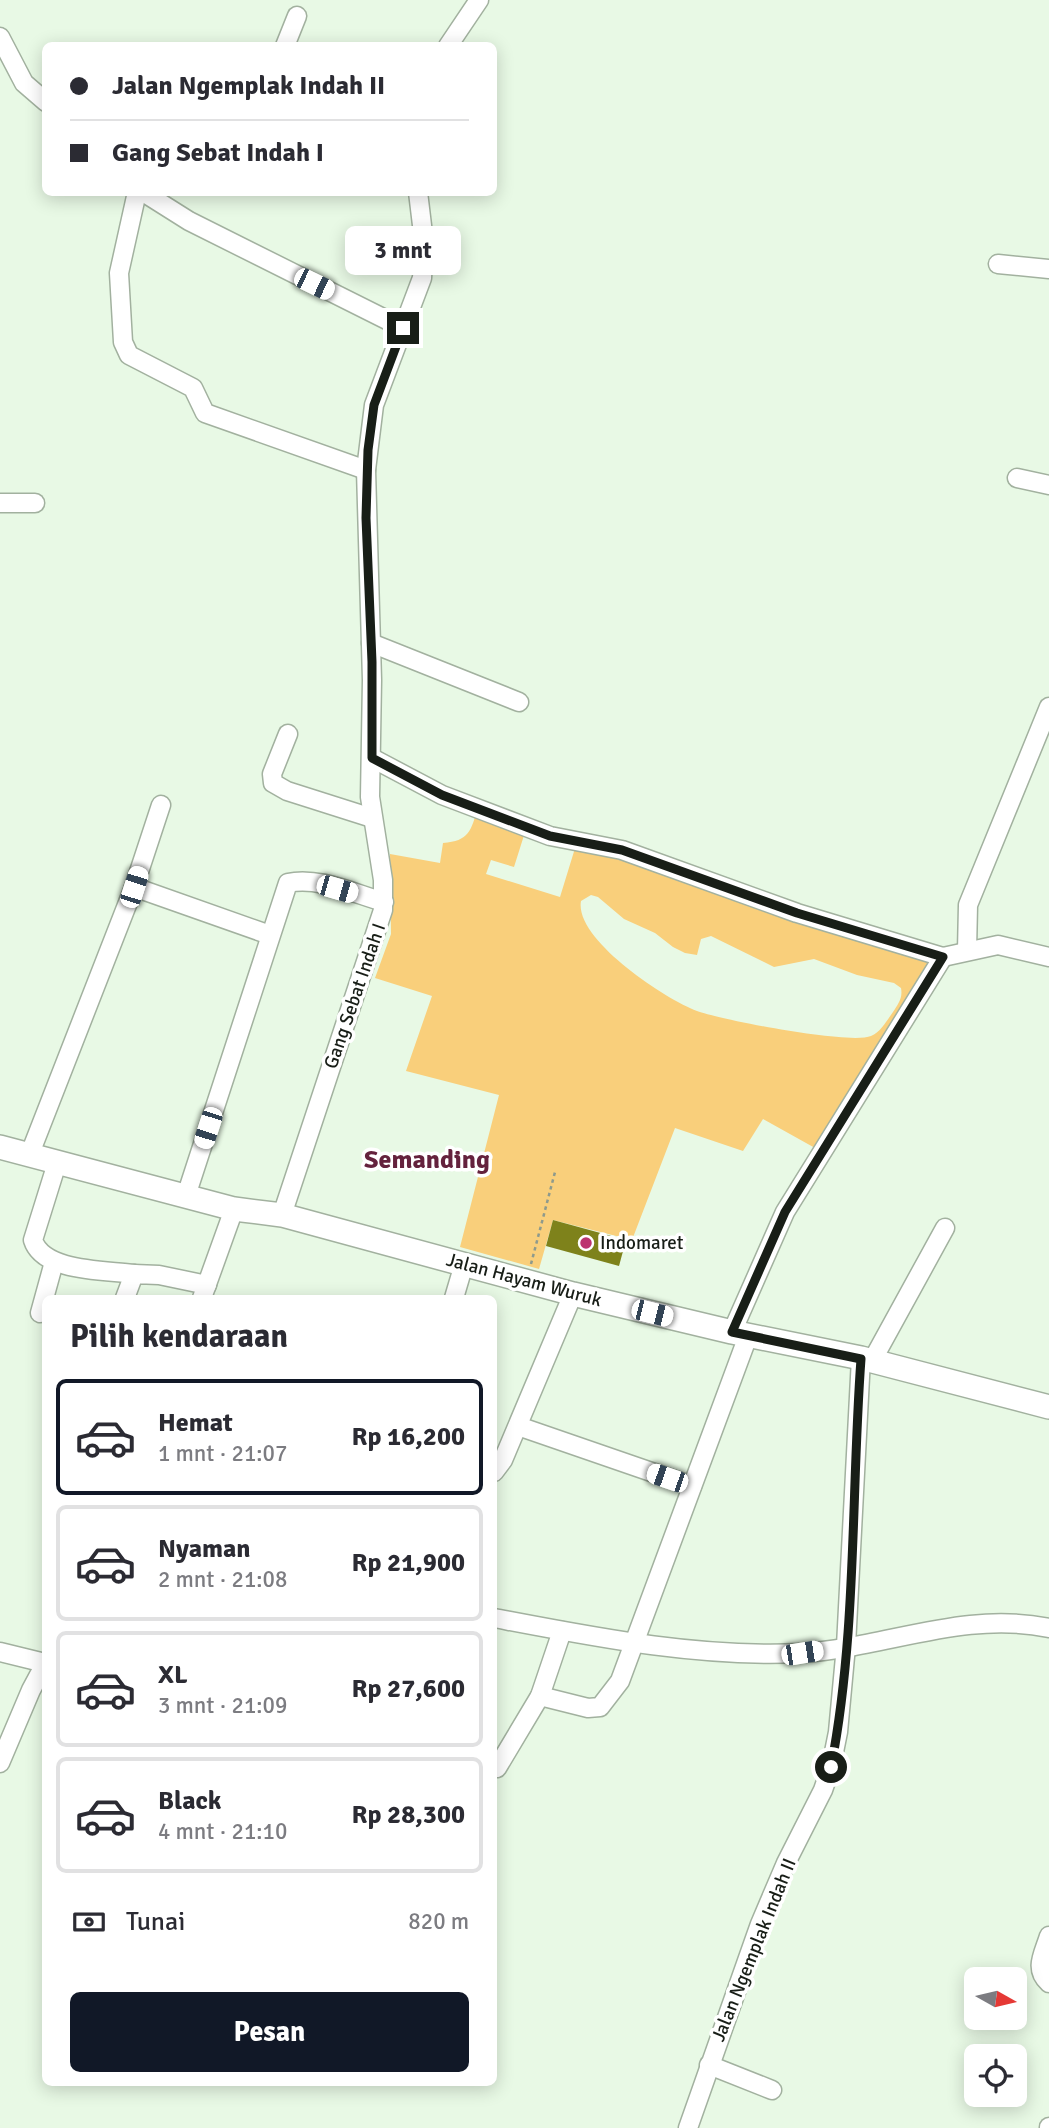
<!DOCTYPE html>
<html lang="id">
<meta charset="utf-8">
<style>
body{margin:0;font-family:Signika,sans-serif;background:#f7f7f7;color:#2b2b33;height:100vh;display:flex;flex-direction:column;font-size:26px;white-space:nowrap}
*{box-sizing:border-box;margin:0}
p{font-size:23px;color:#7c7c81}
.icon{flex:none;width:38px;height:38px;fill:none;stroke:currentColor;stroke-width:2;stroke-linecap:round;stroke-linejoin:round}
.map{position:relative;flex:1;overflow:hidden}
.panel{position:absolute;left:42px;top:1295px;width:455px;height:791px;display:flex;flex-direction:column;background:#fff;border-radius:10px;box-shadow:0 4px 18px #0003}
.panel>*{flex:none}
.hud{position:absolute;left:42px;top:42px;width:455px;height:154px;border-radius:10px;box-shadow:0 4px 18px #0003;display:grid;align-content:center;height:154px;padding:0 28px;background:#fff}
.needle{width:46px;rotate:98deg}
.buttons{position:absolute;left:964px;top:1967px;display:grid;gap:14px}
.buttons a{display:grid;place-items:center;width:63px;height:63px;border-radius:10px;background:#fff;box-shadow:0 4px 18px #0003;font-size:35px}
.end{position:absolute;width:32px;height:32px;margin:-16px;border:9px solid #181e17;background:#fff;box-shadow:0 0 0 4px #fff}
.from{border-radius:50%}
.bubble{position:absolute;height:49px;border-radius:10px;background:#fff;box-shadow:0 4px 18px #0003;font-size:23px;font-weight:700;line-height:49px;text-align:center}
.car{position:absolute;width:21px;height:42px;margin:-21px -10px;border-radius:9px;box-shadow:0 0 5px 2px #0007;background:linear-gradient(#fff 24%,#345 0 40%,#fff 0 76%,#345 0 86%,#fff 0)}
.hud b{display:flex;align-items:center;gap:24px;height:66px;font-size:26px}
.hud b+b{border-top:2px solid #e1e1e2}
.hud i{width:18px;height:18px;background:#2b2b33}
ul{padding:0;list-style:none}
li{display:flex;align-items:center;gap:21px;height:116px;margin:0 14px 10px;padding:0 14px;border:4px solid #e1e1e2;border-radius:10px}
li div{flex:1}
li b{display:block;font-size:26px}
li em{font-style:normal;font-weight:700}
li.selected{border-color:#111827}
li>.icon{width:63px;height:63px;stroke-width:1.5}
h2{padding:0 28px;font-size:32px;line-height:84px}
.pay{display:flex;align-items:center;gap:18px;height:77px;padding:0 28px;font-size:26px}
.pay p{margin-inline-start:auto}
.cta{display:flex;gap:14px;margin-top:auto;padding:14px 28px}
.cta a{flex:1;height:80px;border-radius:10px;background:#111827;color:#fff;font-size:28px;font-weight:700;line-height:80px;text-align:center}
.map>svg:first-child{display:block}
.green{fill:#f9cf7b;fill-rule:evenodd}
.building{fill:#7e821b}
.lines{fill:none;stroke-linecap:round;stroke-linejoin:round}
.minor-casing{stroke:#a2b19f;stroke-width:21}
.major-casing{stroke:#a2b19f;stroke-width:26}
.path{stroke:#8e9a8c;stroke-width:2.5;stroke-dasharray:3.5 3.5;stroke-linecap:butt}
.minor{stroke:#fff;stroke-width:18}
.major{stroke:#fff;stroke-width:23}
.route{stroke:#181e17;stroke-width:9}
.poi-dot{fill:#bc3370;stroke:#fff;stroke-width:2.5}
.labels{text-anchor:middle;dominant-baseline:central;stroke-width:7;stroke-linejoin:round;paint-order:stroke}
.street-label{font-size:19px;fill:#181e17;stroke:#fff}
.poi-label{font-size:19px;fill:#181e17;stroke:#fff;text-anchor:start}
.district-label{font-size:26px;font-weight:bold;fill:#64223d;stroke:#fff}
</style>
<div class="map">
<svg width="1049" height="2128" viewBox="0 0 1049 2128">
<rect width="100%" height="100%" fill="#e8f9e5"/>
<!-- green -->
<path class="green" d="M478 807 526 829 514 867 491 860 486 874 560 897 576 845 623 852 933 959 815 1148 763 1119 743 1151 675 1128 632 1240 553 1220 539 1269 460 1247 499 1095 406 1071 432 996 375 978 391 934 390 854 440 863 443 843C469 841 471 831 478 807ZM591 895 598 897 624 919 655 933 673 947 685 953 697 955 701 939 711 936 774 967 814 959 857 975 894 983 901 988C903 998 898 1004 893 1012 887 1020 881 1032 871 1036 850 1045 722 1020 697 1011 665 999 574 939 581 901Z"/>
<!-- building -->
<path class="building" d="M553 1220 626 1240 619 1266 546 1246Z"/>
<g class="lines">
<defs>
<g id="minor">
<path d="M0 37 24 83 46 102"/>
<path d="M285 46 297 16"/>
<path d="M448 46 479 0"/>
<path d="M137 192 119 273 123 342 129 355 193 388 205 413 366 470"/>
<path d="M143 192 189 221 403 328"/>
<path d="M998 264 1049 269"/>
<path d="M1017 478 1049 485"/>
<path d="M0 503H35"/>
<path d="M371 643 519 702"/>
<path d="M288 734 272 774 273 783 287 791 372 818"/>
<path d="M372 758 442 795 550 836 622 850 797 913 943 957 998 945 1049 957"/>
<path d="M134 887 270 935"/>
<path d="M967 951 968 905 1049 707"/>
<path d="M29 1156 134 887 161 805"/>
<path d="M57 1163 33 1240C43 1272 105 1270 134 1274"/>
<path d="M186 1196 288 883C318 876 355 894 384 902"/>
<path d="M282 1215 383 910V880L370 797 372 680 366 470 374 405 422 278 424 242 418 192"/>
<path d="M125 1298 134 1274 159 1275 207 1285"/>
<path d="M202 1298 234 1209"/>
<path d="M454 1298 464 1264"/>
<path d="M40 1313 54 1262"/>
<path d="M732 1332 785 1212 943 957"/>
<path d="M872 1361 945 1228"/>
<path d="M518 1426 692 1486"/>
<path d="M494 1472 503 1460 573 1294"/>
<path d="M494 1618C594 1637 698 1658 801 1653 885 1648 964 1610 1049 1628"/>
<path d="M0 1652 45 1663"/>
<path d="M540 1696 588 1708 600 1707 620 1681 748 1336"/>
<path d="M0 1763 31 1690 46 1662"/>
<path d="M497 1768 540 1696 562 1631"/>
<path d="M1049 1936C1044 1953 1033 1969 1049 1983"/>
<path d="M709 2065 772 2090"/>
<path d="M688 2128 760 1924 786 1863 823 1790 831 1767 838 1732 846 1646 861 1358"/>
<path d="M1049 2128V2127"/>
</g>
<path id="major" d="M0 1147 234 1209 282 1215 573 1294 732 1332 861 1358 1049 1407"/>
</defs>
<!-- minor casing -->
<use href="#minor" class="minor-casing"/>
<!-- major casing -->
<use href="#major" class="major-casing"/>
<!-- path -->
<path class="path" d="M531 1264 555 1172"/>
<!-- minor -->
<use href="#minor" class="minor"/>
<!-- major -->
<use href="#major" class="major"/>
</g>
<g class="lines">
<!-- route -->
<path class="route" d="M403 328 374 405 368 450 366 518 372 662V758L442 795 550 836 622 850 797 913 943 957 785 1212 732 1332 861 1359C851 1494 857 1633 831 1767"/>
</g>
<!-- markers -->
<circle class="poi-dot" cx="586" cy="1243" r="7"/>
<g class="labels">
<!-- street labels -->
<g class="street-label">
<text transform="translate(355 996) rotate(-71)">Gang Sebat Indah I</text>
<text transform="translate(524 1280) rotate(15)">Jalan Hayam Wuruk</text>
<text transform="translate(754 1950) rotate(-68)">Jalan Ngemplak Indah II</text>
</g>
<!-- poi labels -->
<g class="poi-label">
<text x="600" y="1243">Indomaret</text>
</g>
<!-- district labels -->
<g class="district-label">
<text x="427" y="1160">Semanding</text>
</g>
</g>
</svg>
<div class="buttons">
<a><svg class="needle" viewBox="-14 -14 28 28"><path d="M0-13l5 13h-10z" fill="#e53935"/><path d="M0 13l5-13h-10z" fill="#7c7c81"/></svg></a>
<a><svg class="icon" aria-label="locate" viewBox="0 0 24 24"><circle cx="12" cy="12" r="6"/><path d="M12 2v4M12 18v4M2 12h4M18 12h4"/></svg></a>
</div>
<i class="end from" style="left:831px;top:1767px"></i>
<i class="end" style="left:403px;top:328px"></i>
<div class="bubble" style="left:345px;top:226px;width:116px">3 mnt</div>
<i class="car" style="left:314px;top:284px;rotate:116deg"></i>
<i class="car" style="left:134px;top:887px;rotate:18deg"></i>
<i class="car" style="left:337px;top:889px;rotate:106deg"></i>
<i class="car" style="left:208px;top:1128px;rotate:198deg"></i>
<i class="car" style="left:652px;top:1313px;rotate:104deg"></i>
<i class="car" style="left:667px;top:1478px;rotate:289deg"></i>
<i class="car" style="left:802px;top:1653px;rotate:81deg"></i>
<div class="hud">
<b><i class="from"></i>Jalan Ngemplak Indah II</b>
<b><i></i>Gang Sebat Indah I</b>
</div>
<section class="panel">
<h2>Pilih kendaraan</h2>
<ul>
<li class="selected"><svg class="icon" aria-label="car" viewBox="0 0 24 24"><path d="M5 17H2v-5l4-1 3-4h7l3 4 3 1v5h-3M9 17h6M6 11h13"/><circle cx="7" cy="17" r="2"/><circle cx="17" cy="17" r="2"/></svg><div><b>Hemat</b><p>1 mnt · 21:07</p></div><em>Rp 16,200</em></li>
<li><svg class="icon" aria-label="car" viewBox="0 0 24 24"><path d="M5 17H2v-5l4-1 3-4h7l3 4 3 1v5h-3M9 17h6M6 11h13"/><circle cx="7" cy="17" r="2"/><circle cx="17" cy="17" r="2"/></svg><div><b>Nyaman</b><p>2 mnt · 21:08</p></div><em>Rp 21,900</em></li>
<li><svg class="icon" aria-label="car" viewBox="0 0 24 24"><path d="M5 17H2v-5l4-1 3-4h7l3 4 3 1v5h-3M9 17h6M6 11h13"/><circle cx="7" cy="17" r="2"/><circle cx="17" cy="17" r="2"/></svg><div><b>XL</b><p>3 mnt · 21:09</p></div><em>Rp 27,600</em></li>
<li><svg class="icon" aria-label="car" viewBox="0 0 24 24"><path d="M5 17H2v-5l4-1 3-4h7l3 4 3 1v5h-3M9 17h6M6 11h13"/><circle cx="7" cy="17" r="2"/><circle cx="17" cy="17" r="2"/></svg><div><b>Black</b><p>4 mnt · 21:10</p></div><em>Rp 28,300</em></li>
</ul>
<div class="pay"><svg class="icon" aria-label="cash" viewBox="0 0 24 24"><path d="M3 7h18v10H3z"/><circle cx="12" cy="12" r="2"/></svg>Tunai<p>820 m</p></div>
<div class="cta"><a>Pesan</a></div>
</section>
</div>
